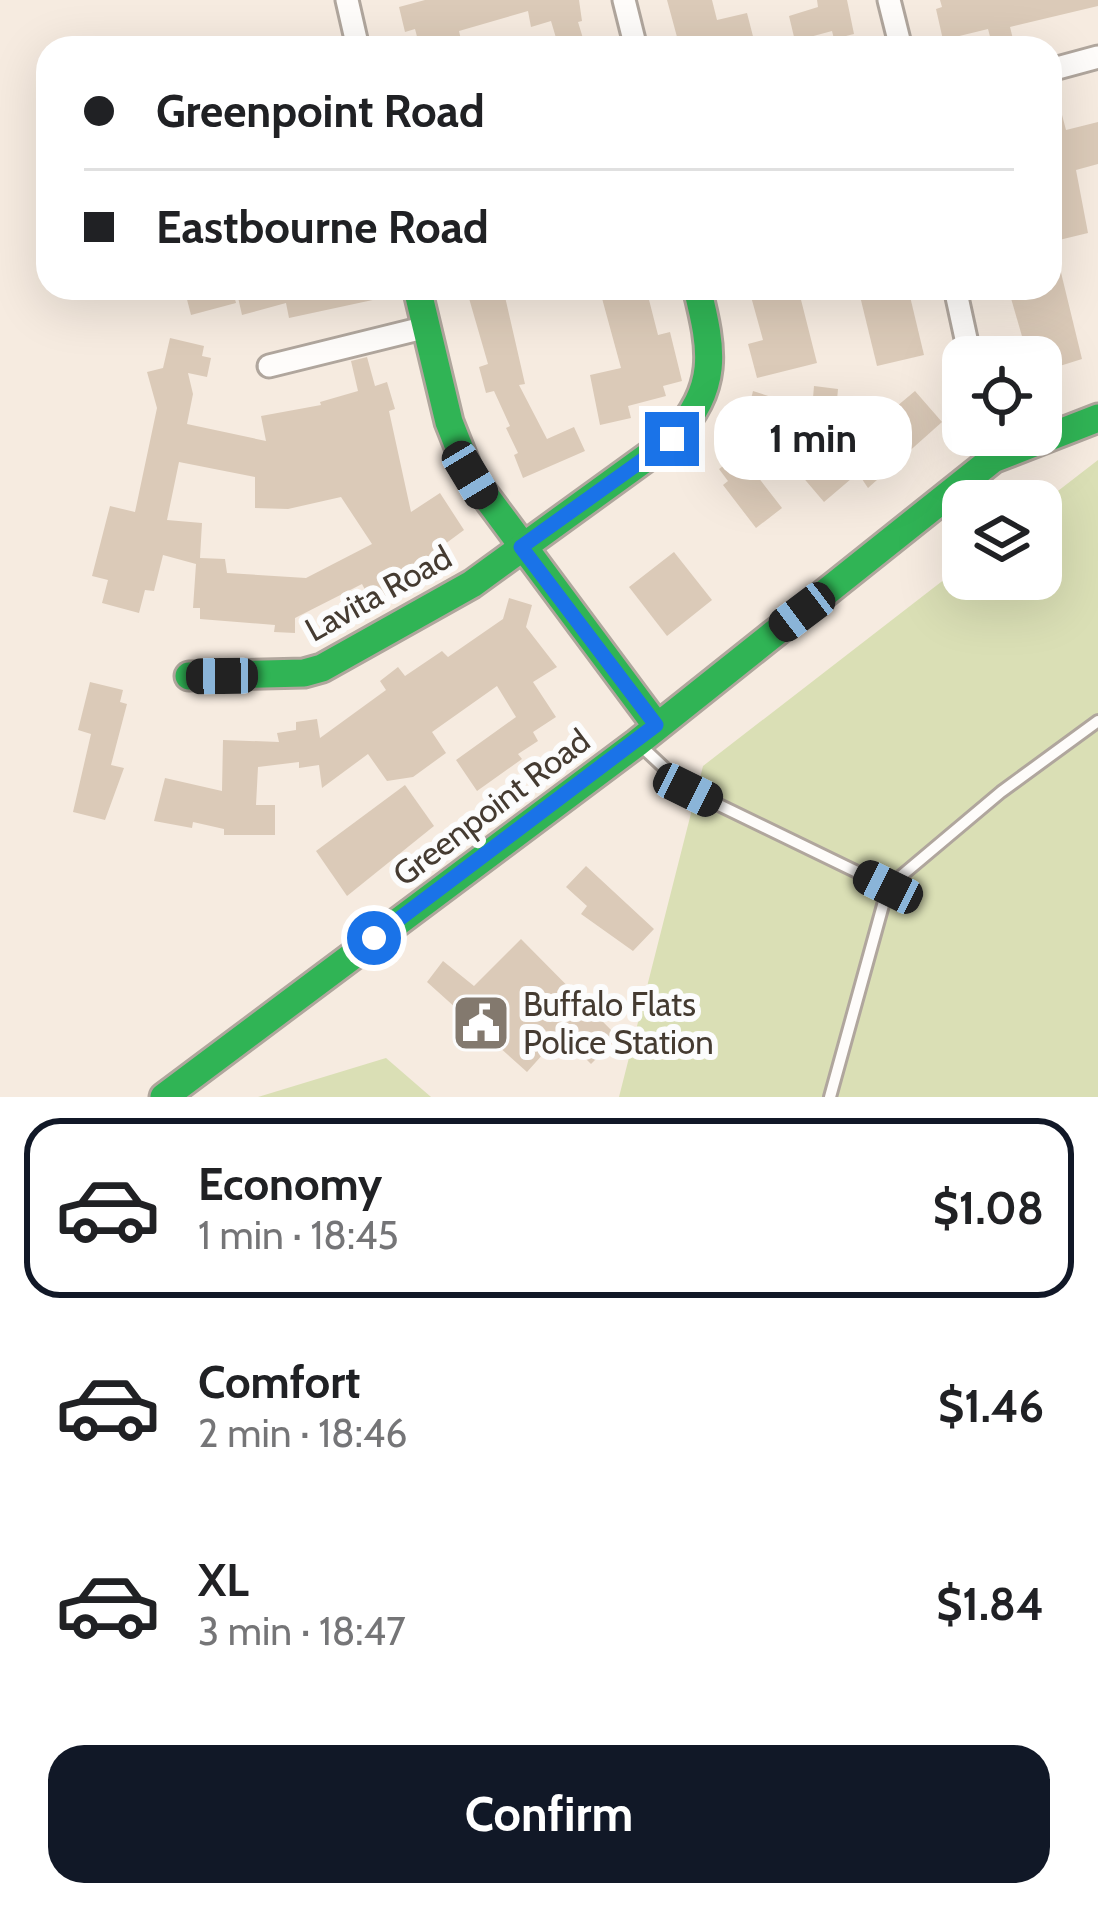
<!DOCTYPE html>
<meta charset="utf-8">
<style>
body{margin:0;font-family:Cabin,sans-serif;background:#f6f6f6;color:#202124;height:100vh;display:flex;flex-direction:column;font-size:45px;white-space:nowrap}
*{box-sizing:border-box;margin:0}
p{font-size:39px;color:#757577}
.icon{flex:none;width:66px;height:66px;fill:none;stroke:currentColor;stroke-width:2;stroke-linecap:round;stroke-linejoin:round}
.map{position:relative;height:1097px;overflow:hidden}
.details{display:flex;flex-direction:column;background:#fff;flex:1}
.details>*{flex:none}
.guide{position:absolute;left:36px;top:36px;width:1026px;height:264px;border-radius:36px;box-shadow:0 12px 48px #0002;display:grid;align-content:center;height:264px;padding:0 48px;background:#fff}
.buttons{position:absolute;left:942px;top:336px;display:grid;gap:24px}
.buttons a{display:grid;place-items:center;width:120px;height:120px;border-radius:24px;background:#fff;box-shadow:0 12px 48px #0002;font-size:60px}
.end{position:absolute;width:54px;height:54px;margin:-27px;border:15px solid #1a73e8;background:#fff;box-shadow:0 0 0 6px #fff}
.from{border-radius:50%}
.bubble{position:absolute;height:84px;border-radius:36px;background:#fff;box-shadow:0 12px 48px #0002;font-size:39px;font-weight:700;line-height:84px;text-align:center}
.car{position:absolute;width:36px;height:72px;margin:-36px -18px;border-radius:15px;box-shadow:0 0 9px 3px #0007;background:linear-gradient(#222 24%,#8ab4d8 0 40%,#222 0 76%,#8ab4d8 0 86%,#222 0)}
.guide b{display:flex;align-items:center;gap:42px;height:114px;font-size:45px}
.guide b+b{border-top:3px solid #e0e0e0}
.guide i{width:30px;height:30px;background:#202124}
ul{padding:21px 0 0;list-style:none}
li{display:flex;align-items:center;gap:36px;height:180px;margin:0 24px 18px;padding:0 24px;border:6px solid transparent;border-radius:36px}
li div{flex:1}
li b{display:block;font-size:45px}
li em{font-style:normal;font-weight:700}
li.active{border-color:#111827}
li>.icon{width:108px;height:108px;stroke-width:1.5}
.button{display:flex;gap:24px;margin-top:auto;padding:24px 48px}
.button a{flex:1;height:138px;border-radius:36px;background:#111827;color:#fff;font-size:48px;font-weight:700;line-height:138px;text-align:center}
.map>svg:first-child{display:block}
.green{fill:#dadfb5}
.building{fill:#dbcab8;fill-rule:evenodd}
.lines{fill:none;stroke-linecap:round;stroke-linejoin:round}
.lane-casing{stroke:#b0a69d;stroke-width:16}
.street-casing{stroke:#b0a69d;stroke-width:27}
.fast-casing{stroke:#b0a69d;stroke-width:33}
.lane{stroke:#fefcfa;stroke-width:10}
.street{stroke:#fefcfa;stroke-width:21}
.fast{stroke:#30b455;stroke-width:27}
.route{stroke:#1a73e8;stroke-width:15}
.labels{text-anchor:middle;dominant-baseline:central;stroke-width:12;stroke-linejoin:round;paint-order:stroke}
.street-label{font-size:33px;fill:#453b31;stroke:#fcfcfc}
.poi-label{font-size:33px;fill:#453b31;stroke:#fcfcfc;text-anchor:start}
</style>
<div class="map">
<svg width="1098" height="1097" viewBox="0 0 1098 1097">
<rect width="100%" height="100%" fill="#f6ebe0"/>
<!-- green -->
<g class="green">
<path d="M1098 460V1097H619L703 766 963 565V579H1041V504Z"/>
<path d="M386 1058 431 1097H258Z"/>
</g>
<!-- building -->
<g class="building">
<path d="M425 0H579L582 21 578 22 586 48H559L551 21 531 27 528 11 459 31 463 48H420L415 29 405 32 399 7Z"/>
<path d="M667 0H712L717 20 747 13 756 48H680Z"/>
<path d="M817 0H847L854 34 834 39 832 31 795 41 789 16 818 7Z"/>
<path d="M940 0H1098V6L1010 27 1014 43 993 48 988 29 943 40 936 9 942 7Z"/>
<path d="M1050 96H1057L1066 130 1098 122V164L1076 170 1088 233 1055 241 1050 214 1061 211 1050 165Z"/>
<path d="M1056 252 1082 359 1047 370 1041 357H1028L1008 288H1050V253Z"/>
<path d="M184 288H232L236 303 191 315Z"/>
<path d="M256 288H381L382 298 289 318 286 303 242 315 237 293Z"/>
<path d="M466 288H503L525 384 519 385 547 439 574 427 585 451 523 478 514 455 518 453 506 428 510 426 494 391 486 393 479 367 488 364Z"/>
<path d="M616 288H646L658 335 670 332 682 381 663 386 666 396 628 406 631 418 600 425 590 375 621 368 600 291Z"/>
<path d="M754 288H798L817 363 757 378 748 344 763 340 750 293Z"/>
<path d="M858 288H908L924 355 877 366Z"/>
<path d="M170 338 204 346 202 356 211 358 207 377 188 373 193 394 187 424 266 441 261 416 321 405 320 402 358 391 351 361 367 357 375 386 387 382 395 409 389 411 411 512 440 493 464 530 445 544 448 548 383 586 389 599 374 607 362 584 295 618V633L274 632 275 625 200 619V608H193L196 564 163 555 154 591 145 590 139 613 102 603 108 580 92 576 110 506 135 512 157 408 147 372 163 368ZM179 462 255 477V508L288 509 341 497 372 544 306 578 227 573 225 559 200 558 202 523 167 520Z"/>
<path d="M814 386 838 389 834 433 871 411 878 422 915 391 942 422 868 488 858 473 824 502 801 475 834 448 754 420 748 411 753 391 812 410Z"/>
<path d="M740 454 782 508 756 528 723 485 728 481 719 469Z"/>
<path d="M674 552 712 600 667 636 629 587Z"/>
<path d="M509 598 532 605 526 627 557 667 533 682 556 717 533 732 538 741 518 754 522 759 477 791 456 760 516 717 497 686 432 732 446 753 413 777 387 781 368 754 322 788 319 765 299 768V762L258 767 256 805H275V835H224V829L193 822 192 828 154 821 165 778 222 791 223 740 279 742 277 733 296 730V722L317 719 320 738 386 690 380 681 398 667 405 676 442 651 448 657 503 619Z"/>
<path d="M90 682 123 690 120 702 127 704 111 765 124 768 105 820 73 812 91 734 78 730Z"/>
<path d="M405 785 434 826 347 896 316 851Z"/>
<path d="M586 866 654 929 633 951 581 914 587 906 566 887Z"/>
<path d="M521 939 618 1037 591 1064 561 1034 527 1072 427 982 443 961 474 986Z"/>
</g>
<g class="lines">
<defs>
<g id="lane">
<path d="M640 745 688 790 888 887"/>
<path d="M830 1097 888 887 1001 792 1098 721"/>
</g>
<g id="street">
<path d="M347 0 358 48"/>
<path d="M624 0 636 48"/>
<path d="M889 0 901 48"/>
<path d="M1050 70 1098 57"/>
<path d="M955 288 970 357"/>
<path d="M269 366 427 327"/>
</g>
<g id="fast">
<path d="M417 288 449 422 470 475 656 725"/>
<path d="M189 676 304 673 322 668 472 584 672 439C719 387 713 352 697 288"/>
<path d="M164 1097 637 743 993 459 1098 418"/>
</g>
</defs>
<!-- lane casing -->
<use href="#lane" class="lane-casing"/>
<!-- street casing -->
<use href="#street" class="street-casing"/>
<!-- fast casing -->
<use href="#fast" class="fast-casing"/>
<!-- lane -->
<use href="#lane" class="lane"/>
<!-- street -->
<use href="#street" class="street"/>
<!-- fast -->
<use href="#fast" class="fast"/>
</g>
<g class="lines">
<!-- route -->
<path class="route" d="M374 938 656 725 521 547 672 439"/>
</g>
<!-- icons -->
<defs>
<symbol id="civic-square" viewBox="-11 -11 22 22"><rect x="-9" y="-9" width="18" height="18" rx="4" fill="#83796e" stroke="#fcfcfc"/><path d="M-.6-6.5H3V-4.5H.6V-3L4-1V1h2V6H-6V1h2V-1L-.6-3ZM-1.2 2.5V6h2.4V2.5Z" fill="#fff"/></symbol>
</defs>
<g fill-rule="evenodd">
<use href="#civic-square" x="448" y="990" width="66" height="66"/>
</g>
<g class="labels">
<!-- street labels -->
<g class="street-label">
<text transform="translate(378 593) rotate(-29)">Lavita Road</text>
<text transform="translate(491 807) rotate(-37)">Greenpoint Road</text>
</g>
<!-- poi labels -->
<g class="poi-label">
<text x="523" y="1004">Buffalo Flats<tspan x="523" dy="38">Police Station</tspan></text>
</g>
</g>
</svg>
<div class="buttons">
<a><svg class="icon" aria-label="locate" viewBox="0 0 24 24"><circle cx="12" cy="12" r="6"/><path d="M12 2v4M12 18v4M2 12h4M18 12h4"/></svg></a>
<a><svg class="icon" aria-label="layers" viewBox="0 0 24 24"><path d="M12 4l9 5-9 5-9-5zM3 14l9 5 9-5"/></svg></a>
</div>
<i class="end from" style="left:374px;top:938px"></i>
<i class="end" style="left:672px;top:439px"></i>
<div class="bubble" style="left:714px;top:396px;width:198px">1 min</div>
<i class="car" style="left:470px;top:475px;rotate:149deg"></i>
<i class="car" style="left:802px;top:612px;rotate:233deg"></i>
<i class="car" style="left:222px;top:676px;rotate:269deg"></i>
<i class="car" style="left:688px;top:790px;rotate:116deg"></i>
<i class="car" style="left:888px;top:887px;rotate:296deg"></i>
<div class="guide">
<b><i class="from"></i>Greenpoint Road</b>
<b><i></i>Eastbourne Road</b>
</div>
</div>
<section class="details">
<ul>
<li class="active"><svg class="icon" aria-label="car" viewBox="0 0 24 24"><path d="M5 17H2v-5l4-1 3-4h7l3 4 3 1v5h-3M9 17h6M6 11h13"/><circle cx="7" cy="17" r="2"/><circle cx="17" cy="17" r="2"/></svg><div><b>Economy</b><p>1 min · 18:45</p></div><em>$1.08</em></li>
<li><svg class="icon" aria-label="car" viewBox="0 0 24 24"><path d="M5 17H2v-5l4-1 3-4h7l3 4 3 1v5h-3M9 17h6M6 11h13"/><circle cx="7" cy="17" r="2"/><circle cx="17" cy="17" r="2"/></svg><div><b>Comfort</b><p>2 min · 18:46</p></div><em>$1.46</em></li>
<li><svg class="icon" aria-label="car" viewBox="0 0 24 24"><path d="M5 17H2v-5l4-1 3-4h7l3 4 3 1v5h-3M9 17h6M6 11h13"/><circle cx="7" cy="17" r="2"/><circle cx="17" cy="17" r="2"/></svg><div><b>XL</b><p>3 min · 18:47</p></div><em>$1.84</em></li>
</ul>
<div class="button"><a>Confirm</a></div>
</section>
